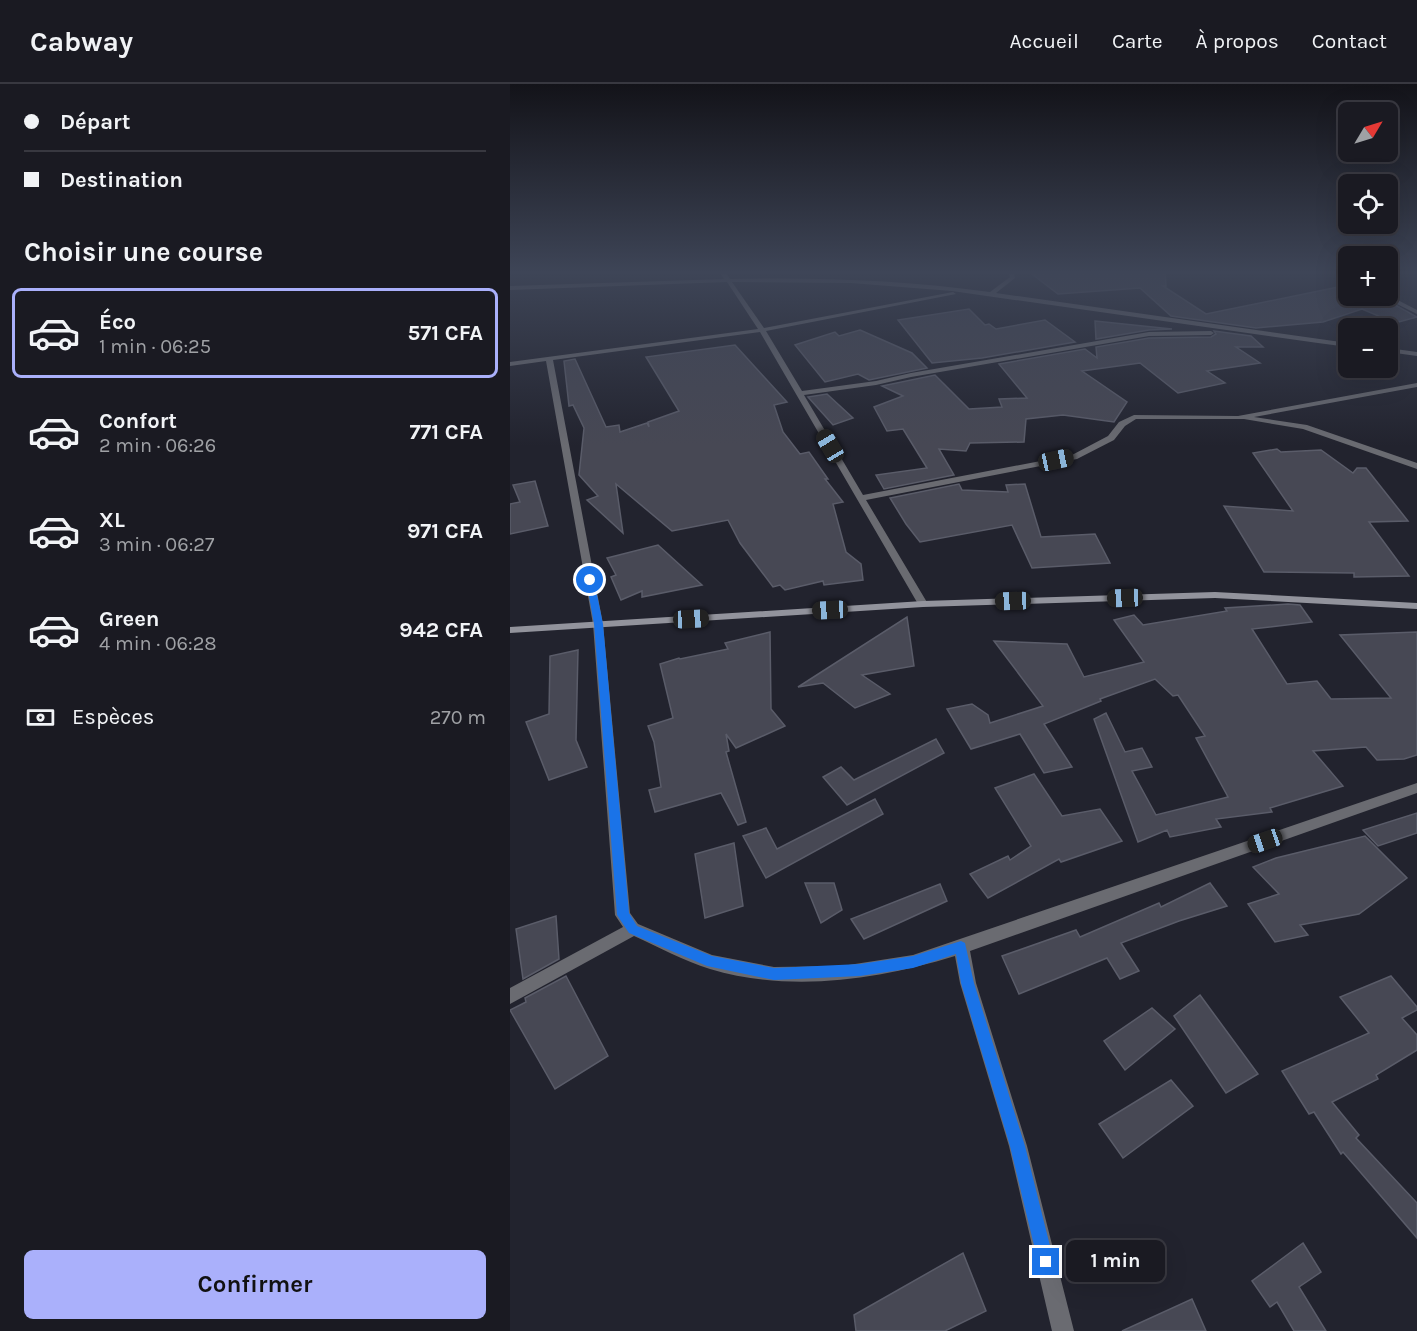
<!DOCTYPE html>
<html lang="fr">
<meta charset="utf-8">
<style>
body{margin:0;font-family:Karla,sans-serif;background:#27272f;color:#f1f3f6;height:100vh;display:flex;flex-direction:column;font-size:22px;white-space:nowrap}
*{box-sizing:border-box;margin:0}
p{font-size:20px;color:#9fa1a5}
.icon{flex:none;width:33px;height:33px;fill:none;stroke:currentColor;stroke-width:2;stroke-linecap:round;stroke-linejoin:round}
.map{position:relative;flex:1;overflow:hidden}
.sheet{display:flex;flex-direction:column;background:#1a1a22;width:510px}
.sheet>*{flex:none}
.top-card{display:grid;align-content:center;height:132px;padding:0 24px;background:#1a1a22}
.needle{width:39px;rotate:52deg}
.buttons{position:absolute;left:828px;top:18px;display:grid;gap:12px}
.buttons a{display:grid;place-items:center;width:60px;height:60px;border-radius:9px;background:#1a1a22;box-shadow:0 6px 24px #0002,0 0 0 2px #383840;font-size:30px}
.end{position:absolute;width:27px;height:27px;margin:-14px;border:8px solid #1a73e8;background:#fff;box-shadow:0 0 0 3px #fff}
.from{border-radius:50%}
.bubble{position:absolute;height:42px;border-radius:9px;background:#1a1a22;box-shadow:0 6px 24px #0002,0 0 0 2px #383840;font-size:20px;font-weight:700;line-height:42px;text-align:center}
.car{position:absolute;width:18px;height:36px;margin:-18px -9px;border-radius:8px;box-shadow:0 0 4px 2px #0007;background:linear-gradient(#222 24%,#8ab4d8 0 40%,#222 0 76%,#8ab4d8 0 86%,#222 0)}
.top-card b{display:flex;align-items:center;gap:21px;height:57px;font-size:22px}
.top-card b+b{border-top:2px solid #383840}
.top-card i{width:15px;height:15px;background:#f1f3f6}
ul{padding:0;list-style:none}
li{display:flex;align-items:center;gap:18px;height:90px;margin:0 12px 9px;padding:0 12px;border:3px solid transparent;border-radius:9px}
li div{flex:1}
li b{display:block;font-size:22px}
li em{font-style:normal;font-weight:700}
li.active{border-color:#aab0fb}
li>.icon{width:54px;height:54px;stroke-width:1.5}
h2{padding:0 24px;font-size:27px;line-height:72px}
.pay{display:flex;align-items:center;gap:15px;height:66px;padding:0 24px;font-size:22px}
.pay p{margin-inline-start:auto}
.action{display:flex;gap:12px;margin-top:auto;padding:12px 24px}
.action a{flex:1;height:69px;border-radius:9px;background:#aab0fb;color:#111;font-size:24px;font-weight:700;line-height:69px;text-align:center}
header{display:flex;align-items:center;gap:36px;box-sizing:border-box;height:84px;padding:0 30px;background:#1a1a22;border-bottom:2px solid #383840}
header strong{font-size:28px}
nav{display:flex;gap:33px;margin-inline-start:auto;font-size:21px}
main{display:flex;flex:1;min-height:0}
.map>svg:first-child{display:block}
.building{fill:#474854;stroke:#5a5c69;stroke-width:1.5}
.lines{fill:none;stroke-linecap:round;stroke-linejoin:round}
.minor{fill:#6a6b71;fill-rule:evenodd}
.secondary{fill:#92939c;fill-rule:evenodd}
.route{fill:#1a73e8}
</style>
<header>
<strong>Cabway</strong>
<nav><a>Accueil</a><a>Carte</a><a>À propos</a><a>Contact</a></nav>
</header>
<main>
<section class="sheet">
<div class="top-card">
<b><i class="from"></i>Départ</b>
<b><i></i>Destination</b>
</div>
<h2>Choisir une course</h2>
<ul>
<li class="active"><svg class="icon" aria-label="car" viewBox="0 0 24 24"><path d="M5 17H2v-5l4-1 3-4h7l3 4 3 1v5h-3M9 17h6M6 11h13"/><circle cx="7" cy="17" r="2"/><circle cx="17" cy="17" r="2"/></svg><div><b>Éco</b><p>1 min · 06:25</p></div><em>571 CFA</em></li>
<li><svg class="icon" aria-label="car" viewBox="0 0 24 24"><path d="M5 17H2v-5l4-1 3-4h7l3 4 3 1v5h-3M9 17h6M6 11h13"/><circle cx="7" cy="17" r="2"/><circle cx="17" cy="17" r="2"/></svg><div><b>Confort</b><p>2 min · 06:26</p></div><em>771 CFA</em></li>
<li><svg class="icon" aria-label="car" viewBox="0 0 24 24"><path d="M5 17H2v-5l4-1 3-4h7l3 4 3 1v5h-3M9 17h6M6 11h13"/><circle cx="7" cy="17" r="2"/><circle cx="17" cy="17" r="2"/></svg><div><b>XL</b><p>3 min · 06:27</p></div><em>971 CFA</em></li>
<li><svg class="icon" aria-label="car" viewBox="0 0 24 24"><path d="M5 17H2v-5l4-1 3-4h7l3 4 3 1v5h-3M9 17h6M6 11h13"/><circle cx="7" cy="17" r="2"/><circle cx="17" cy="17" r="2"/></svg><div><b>Green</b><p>4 min · 06:28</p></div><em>942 CFA</em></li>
</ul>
<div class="pay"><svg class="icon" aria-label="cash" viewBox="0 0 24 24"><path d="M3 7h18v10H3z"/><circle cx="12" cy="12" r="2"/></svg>Espèces<p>270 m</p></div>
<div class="action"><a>Confirmer</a></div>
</section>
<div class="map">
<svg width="907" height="1247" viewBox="0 0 907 1247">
<rect width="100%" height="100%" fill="#22232e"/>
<!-- building -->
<g class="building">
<path d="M518 187H655L656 202H653L696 230 838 201V212H869L907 233 885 239 852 225 813 238 746 244 661 232 630 204 548 210Z"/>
<path d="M459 225 475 241 479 240 486 245 535 236 565 258 472 274 422 279 388 236Z"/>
<path d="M585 237 662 245 639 246 586 255Z"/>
<path d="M350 246 402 269 417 284 359 296 348 290 315 298 285 261 325 248 329 252Z"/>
<path d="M704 247 741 252 753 263H726L750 279 697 287 715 299 668 309 630 279 572 287 617 318 604 338 553 331 516 335 514 358 460 359 456 367 429 365 444 391 374 405 366 391 417 384 393 345 377 347 364 323 393 312 372 302 425 291 459 325 492 323 489 315 517 314 489 280 575 265 587 274 586 263 639 254 701 253 706 250Z"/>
<path d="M225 261 277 318 264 321 273 348 290 370 299 368 318 395H315L333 418 323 420 336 468 351 480 353 496 314 501 313 497 275 506 270 501 263 503 230 459 218 436 162 447 106 400 113 449 77 416 88 412 69 391 74 344 63 321 59 322 54 277 65 275 96 343 109 341 110 348 137 339 139 343 138 338 169 327 136 273Z"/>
<path d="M317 310 343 334 323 341 298 313Z"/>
<path d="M767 365 771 368 811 366 843 389 847 384H856L898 437 859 438 899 492 844 493V489L754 488 714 422 783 427 743 369Z"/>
<path d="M25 397 38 442 0 450V420L10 418 3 401Z"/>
<path d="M449 400 452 406 498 408 496 401 515 400 531 453 585 450 600 479 522 484 502 441 410 458 396 440 380 414Z"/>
<path d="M148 461 192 501 132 513V507L111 516 101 493 106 491 97 474Z"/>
<path d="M778 520 790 521 802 538 742 545 777 600 807 597 821 615 881 614 830 551 907 548V671L894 675 867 676 856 663 803 667 833 702 760 724 762 728 706 735 711 743 660 753 657 746 628 758 584 635 596 629 615 668 632 664 642 683 622 687 646 731 718 713 686 654 695 652 668 611 663 612 645 595 590 615 591 617 534 640 562 683 534 689 510 650 461 665 437 625 462 620 478 631 480 639 533 622 484 557 557 560 574 593 634 578 604 536 624 531 633 541 717 527 715 524Z"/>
<path d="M397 533 404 582 352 591 380 610 345 624 313 599 288 603Z"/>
<path d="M260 548 261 625 275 642 226 664 216 650 219 667 216 668 236 738 228 741 211 709 145 728 139 706 151 703 144 658 138 642 163 634 150 580 169 574 170 575 218 565 215 559Z"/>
<path d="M68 566 66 656 77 683 39 696 16 638 39 630 40 572Z"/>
<path d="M426 655 434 669 337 721 313 693 331 683 344 696Z"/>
<path d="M524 690 552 732 590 725 612 757 551 778 549 775 478 814 460 790 498 772 500 776 521 762 485 704Z"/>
<path d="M365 715 373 730 256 794 233 752 256 744 267 765Z"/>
<path d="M907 729V749L868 762 853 746Z"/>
<path d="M855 752 897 794 849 830 790 841 798 851 765 858 738 820 769 810 743 783 766 774Z"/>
<path d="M224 759 233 822 195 834 185 770Z"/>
<path d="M295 799H324L332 826 311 839Z"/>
<path d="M700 799 717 822 669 837 611 859 629 887 610 895 597 874 509 910 492 872 566 846 570 853 649 819 651 823Z"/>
<path d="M430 800 437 817 354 855 341 835Z"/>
<path d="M46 832 49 875 13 895 6 845Z"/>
<path d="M56 892 98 972 45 1005 0 926 16 918 15 914Z"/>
<path d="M881 892 907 923V926L892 934 907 951V966L866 991 868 995 822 1018 849 1051 846 1054 907 1119V1154L833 1068 831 1070 804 1028 799 1030 772 987 859 949 830 913Z"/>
<path d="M690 911 748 990 716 1009 664 932Z"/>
<path d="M642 924 665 945 615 986 594 957Z"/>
<path d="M661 996 683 1022 613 1074 589 1040Z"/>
<path d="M793 1159 811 1188 789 1203 816 1247H784L767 1218 760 1223 742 1197Z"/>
<path d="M453 1169 476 1227 435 1247H346L344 1231Z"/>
<path d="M682 1215 696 1247H612Z"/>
</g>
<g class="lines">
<!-- minor -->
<g class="minor">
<path d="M209 187H215L220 195C307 193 394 196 480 208L500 193 498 187H504L505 194 486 209 838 259V263L808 259 442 207 341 199 222 198 254 244 443 208 446 210 256 247 292 307 366 297 401 289 639 248 701 247 704 249 701 251 639 252 401 293 366 301 294 311 353 411 562 371 598 352 609 338 624 331 728 332 907 299V303L744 333 797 341 907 379V385L793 345 734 335H626L615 342 604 356 567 375 356 416 418 520 413 523 408 520 250 248 43 276 93 540 120 829 128 840 202 871 264 883 332 882 403 871 907 699V709L460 867 466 899 517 1062 564 1247H542L499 1062 450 899 445 872C367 896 280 909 200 885 174 877 149 863 124 852L0 920V904L113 843 105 831 83 540 36 277 0 282V278L248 245 217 198 0 206V202L214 195Z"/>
<path d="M825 187H832L838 191V195Z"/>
<path d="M878 211 907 226V230L871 212Z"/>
<path d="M878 264 907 268V272L878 268Z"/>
</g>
<!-- secondary -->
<path class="secondary" d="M705 508 907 519V525L705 514 413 523 0 549V543L413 517Z"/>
</g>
<!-- sky -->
<linearGradient id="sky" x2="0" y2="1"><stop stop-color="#131319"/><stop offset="0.52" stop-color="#3e4557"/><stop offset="1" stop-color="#3e4557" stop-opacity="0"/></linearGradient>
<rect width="907" height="362" fill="url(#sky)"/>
<!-- route -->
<path class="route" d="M80 494 84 496 93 540 119 829 127 842 202 872 264 884 350 880 403 872 451 857 455 859 464 899 515 1062 544 1178 542 1183 536 1186 530 1183 528 1178 500 1062 451 899 446 870 403 884 350 892 264 896 197 882 119 849 107 831 84 540 76 496Z"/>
</svg>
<div class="buttons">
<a><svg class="needle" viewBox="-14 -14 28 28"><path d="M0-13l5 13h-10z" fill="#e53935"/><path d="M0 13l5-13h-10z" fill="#9fa1a5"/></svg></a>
<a><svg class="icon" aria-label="locate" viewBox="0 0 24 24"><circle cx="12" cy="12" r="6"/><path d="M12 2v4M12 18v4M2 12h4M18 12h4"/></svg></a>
<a>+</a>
<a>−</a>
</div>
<i class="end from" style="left:80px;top:496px"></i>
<i class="end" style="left:536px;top:1178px"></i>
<div class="bubble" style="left:556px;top:1156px;width:99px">1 min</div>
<i class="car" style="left:320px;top:362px;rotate:329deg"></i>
<i class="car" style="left:546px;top:376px;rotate:78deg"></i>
<i class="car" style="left:615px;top:514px;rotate:268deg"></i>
<i class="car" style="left:503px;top:517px;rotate:268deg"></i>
<i class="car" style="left:320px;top:526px;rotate:267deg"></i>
<i class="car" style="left:181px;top:535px;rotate:87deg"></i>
<i class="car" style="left:755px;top:757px;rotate:251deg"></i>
</div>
</main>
